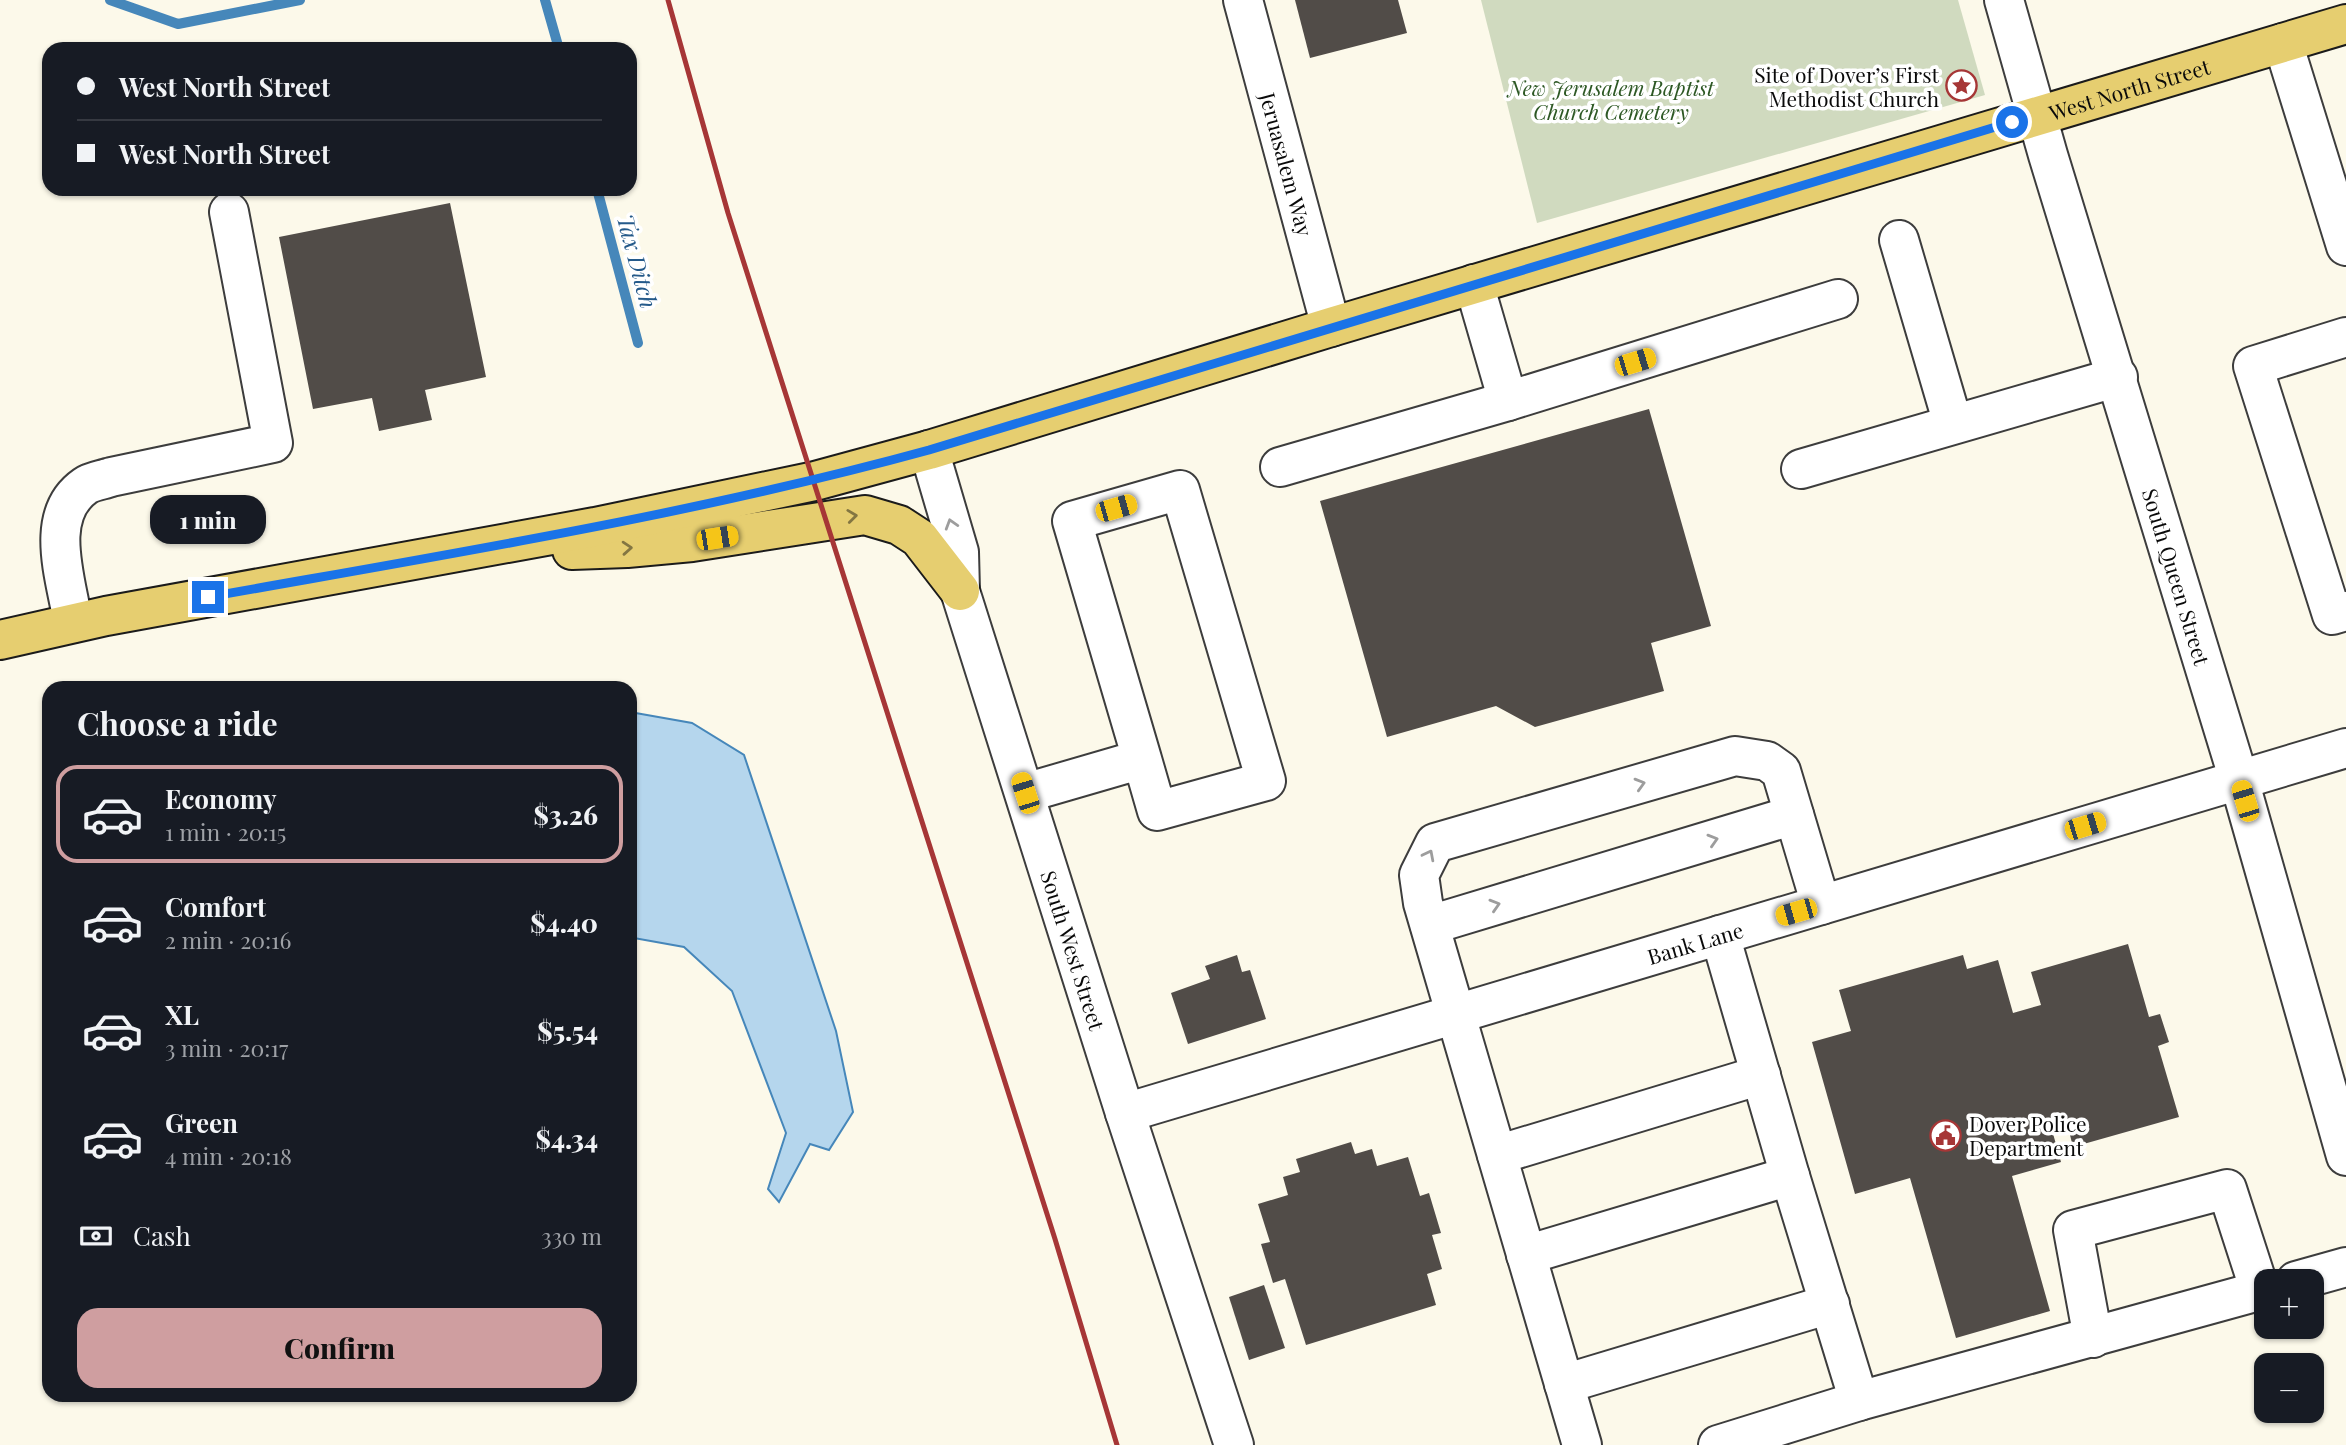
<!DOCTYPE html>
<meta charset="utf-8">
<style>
body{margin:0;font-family:"Playfair Display",serif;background:#242831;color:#f1f3f6;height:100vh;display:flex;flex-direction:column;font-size:26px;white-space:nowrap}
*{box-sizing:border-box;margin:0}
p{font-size:23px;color:#9ea1a6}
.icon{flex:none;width:38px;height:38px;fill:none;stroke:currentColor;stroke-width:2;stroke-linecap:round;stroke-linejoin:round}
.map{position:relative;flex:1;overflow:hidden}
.side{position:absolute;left:42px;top:681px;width:595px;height:721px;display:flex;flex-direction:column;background:#171b24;border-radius:21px;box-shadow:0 2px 5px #0004}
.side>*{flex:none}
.hud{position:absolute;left:42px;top:42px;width:595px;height:154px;border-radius:21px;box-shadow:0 2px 5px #0004;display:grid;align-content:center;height:154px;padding:0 35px;background:#171b24}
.fabs{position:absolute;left:2254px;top:1269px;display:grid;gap:14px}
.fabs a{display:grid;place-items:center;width:70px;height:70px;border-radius:14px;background:#171b24;box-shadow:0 2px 5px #0004;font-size:35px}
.end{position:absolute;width:32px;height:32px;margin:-16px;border:9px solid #1a73e8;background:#fff;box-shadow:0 0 0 4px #fff}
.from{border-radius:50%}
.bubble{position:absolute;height:49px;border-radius:21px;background:#171b24;box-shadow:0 2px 5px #0004;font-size:23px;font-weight:800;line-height:49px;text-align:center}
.car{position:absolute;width:21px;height:42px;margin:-21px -10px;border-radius:9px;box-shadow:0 0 5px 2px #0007;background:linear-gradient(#f5c518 24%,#345 0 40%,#f5c518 0 76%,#345 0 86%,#f5c518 0)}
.hud b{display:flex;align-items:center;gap:24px;height:66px;font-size:26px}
.hud b+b{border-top:2px solid #363941}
.hud i{width:18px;height:18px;background:#f1f3f6}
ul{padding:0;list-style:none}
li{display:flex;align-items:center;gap:21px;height:98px;margin:0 14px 10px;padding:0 21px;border:4px solid transparent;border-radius:21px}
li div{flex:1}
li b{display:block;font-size:26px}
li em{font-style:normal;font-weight:800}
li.active{border-color:#cf9ea0}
li>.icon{width:63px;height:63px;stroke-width:1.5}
h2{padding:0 35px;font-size:32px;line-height:84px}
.pay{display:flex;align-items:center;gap:18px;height:77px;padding:0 35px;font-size:26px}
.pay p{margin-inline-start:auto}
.primary-button{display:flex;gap:14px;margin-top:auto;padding:14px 35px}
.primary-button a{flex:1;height:80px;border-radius:21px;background:#cf9ea0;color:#111;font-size:28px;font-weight:800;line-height:80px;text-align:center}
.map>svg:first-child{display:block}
.cemetery{fill:#d0dabf}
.water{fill:#b5d6ed;stroke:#4687ba;stroke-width:2}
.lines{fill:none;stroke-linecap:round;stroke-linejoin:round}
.stream{stroke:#4687ba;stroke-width:10}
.building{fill:#514c48}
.minor-casing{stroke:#3d3d3d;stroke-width:42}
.major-casing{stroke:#1b1b1b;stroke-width:42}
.minor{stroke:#fff;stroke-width:38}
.major{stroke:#e6ce70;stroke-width:38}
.rail{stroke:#a63636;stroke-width:5}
.oneway{stroke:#837642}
.oneway2{stroke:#9d9d9d}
.route{stroke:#1a73e8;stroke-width:9}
.labels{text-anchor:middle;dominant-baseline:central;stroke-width:7;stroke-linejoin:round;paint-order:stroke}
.poi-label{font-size:21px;fill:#0a0a0a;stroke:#fff;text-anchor:end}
.park-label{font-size:21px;font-style:italic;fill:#2d5824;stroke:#fff}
.street-label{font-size:21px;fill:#0a0a0a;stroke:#fff}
.water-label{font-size:23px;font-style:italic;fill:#255a8a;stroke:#fff}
</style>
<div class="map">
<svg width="2346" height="1445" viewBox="0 0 2346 1445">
<rect width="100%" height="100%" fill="#fcf9ea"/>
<!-- cemetery -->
<path class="cemetery" d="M1481 0H1958L1985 95 1537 223Z"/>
<!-- water -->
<path class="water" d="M630 712 692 723 744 755 836 1031 853 1112 829 1150 810 1144 779 1202 768 1189 786 1133 732 991 684 947 634 938 630 939Z"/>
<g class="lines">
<!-- stream -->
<g class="stream">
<path d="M110 0 178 24 300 0"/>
<path d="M545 0 559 49"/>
<path d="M597 189 638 343"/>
</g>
</g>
<!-- building -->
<g class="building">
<path d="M1295 0H1398L1407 33 1310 58Z"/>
<path d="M450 203 486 377 425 390 432 420 379 431 372 398 313 409 279 237Z"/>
<path d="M1649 409 1711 626 1651 643 1664 691 1535 727 1496 706 1387 737 1320 501Z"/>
<path d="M2128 944 2149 1017 2160 1014 2169 1042 2158 1046 2179 1117 2073 1147 2066 1119 2050 1123 2061 1162 2012 1176 2050 1311 1956 1338 1910 1178 1855 1194 1812 1042 1851 1031 1839 990 1963 955 1967 969 1998 960 2013 1013 2041 1005 2031 972Z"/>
<path d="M1237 955 1242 972 1250 970 1266 1019 1188 1044 1171 993 1210 979 1205 966Z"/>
<path d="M1351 1142 1355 1154 1372 1149 1377 1166 1408 1157 1420 1196 1429 1193 1441 1233 1432 1235 1442 1269 1427 1274 1436 1305 1306 1345 1285 1279 1273 1283 1261 1244 1270 1242 1258 1204 1288 1195 1283 1177 1300 1172 1296 1159Z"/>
<path d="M1264 1285 1285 1348 1249 1360 1229 1297Z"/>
</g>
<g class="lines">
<defs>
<g id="minor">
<path id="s1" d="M1243 0 1331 327"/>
<path id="s2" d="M2004 0 2048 155 2239 780 2346 1156"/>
<path d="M2283 43 2346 246"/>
<path d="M1899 240 1953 424"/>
<path d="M1474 284 1508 401 1838 299"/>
<path d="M2346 337 2253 366 2332 615 2346 611"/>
<path id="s3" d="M929 450 959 552 960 591 1125 1113 1234 1445"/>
<path d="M1280 467 1508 401"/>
<path d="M1801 469 2118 377"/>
<path d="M73 623C67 581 42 516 85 486 92 481 103 480 111 477L273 443 229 212"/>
<path d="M1025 793 1142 759 1072 521 1180 490 1266 781 1157 811 1142 759"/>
<path d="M1430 925 1794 815"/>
<path d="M1720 935 1790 1176 1859 1401 2266 1289"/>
<path id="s4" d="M1125 1113 2346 748"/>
<path d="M1497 1155 1761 1075"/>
<path d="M1526 1255 1790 1176"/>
<path d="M2296 1281 2346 1267"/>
<path d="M2093 1338 2073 1230 2227 1189 2260 1291"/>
<path d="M1564 1384 1830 1304"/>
<path d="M1582 1445 1423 903 1419 875 1435 843 1735 756 1767 761 1781 771 1821 905"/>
<path d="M1718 1445 1859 1401"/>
</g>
<g id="major">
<path d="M572 550 627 548 692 542 865 515 899 525 919 538 960 591"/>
<path id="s5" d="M0 640 106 616 595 527 815 481 929 450 1331 327 2346 24"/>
</g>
</defs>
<!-- minor casing -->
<use href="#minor" class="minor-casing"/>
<!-- major casing -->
<use href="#major" class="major-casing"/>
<!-- minor -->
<use href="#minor" class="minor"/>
<!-- major -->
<use href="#major" class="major"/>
<!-- rail -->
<path class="rail" d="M668 0 728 213 1055 1239 1117 1445"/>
</g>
<!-- one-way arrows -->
<defs><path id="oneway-chevron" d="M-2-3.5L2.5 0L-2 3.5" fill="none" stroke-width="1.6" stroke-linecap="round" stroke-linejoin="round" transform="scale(1.75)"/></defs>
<g class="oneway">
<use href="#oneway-chevron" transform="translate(852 516) rotate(-7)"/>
<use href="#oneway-chevron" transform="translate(627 548) rotate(-4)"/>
</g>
<g class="oneway2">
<use href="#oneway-chevron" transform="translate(951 524) rotate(-107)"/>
<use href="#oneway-chevron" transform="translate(1640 784) rotate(-16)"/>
<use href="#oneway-chevron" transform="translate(1713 840) rotate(-17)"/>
<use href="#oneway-chevron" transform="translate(1429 855) rotate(-63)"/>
<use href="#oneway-chevron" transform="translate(1495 905) rotate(-17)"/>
</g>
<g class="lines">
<!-- route -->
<path class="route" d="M208 597C449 554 692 515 929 450L2012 122"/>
</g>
<!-- icons -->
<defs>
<symbol id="sight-ring" viewBox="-11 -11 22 22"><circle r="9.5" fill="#fff" stroke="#a63636" stroke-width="1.5"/><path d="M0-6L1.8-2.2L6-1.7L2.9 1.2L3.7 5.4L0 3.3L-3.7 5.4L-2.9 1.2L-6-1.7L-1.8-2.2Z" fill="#a63636"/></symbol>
<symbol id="civic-ring" viewBox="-11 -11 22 22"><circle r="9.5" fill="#fff" stroke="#a63636" stroke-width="1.5"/><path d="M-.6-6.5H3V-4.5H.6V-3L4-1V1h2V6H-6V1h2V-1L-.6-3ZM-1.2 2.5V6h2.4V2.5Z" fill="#a63636"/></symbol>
</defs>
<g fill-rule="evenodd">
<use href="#sight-ring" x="1944" y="68" width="35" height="35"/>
<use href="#civic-ring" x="1928" y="1118" width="35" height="35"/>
</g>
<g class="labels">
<!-- poi labels -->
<g class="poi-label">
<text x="1939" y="74">Site of Dover’s First<tspan x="1939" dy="24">Methodist Church</tspan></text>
<text x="1969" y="1123" text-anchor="start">Dover Police<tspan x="1969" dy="24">Department</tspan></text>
</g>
<!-- park labels -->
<g class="park-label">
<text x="1611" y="87">New Jerusalem Baptist<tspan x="1611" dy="24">Church Cemetery</tspan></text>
</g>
<!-- street labels -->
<g class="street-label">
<text stroke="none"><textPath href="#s5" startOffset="2202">West North Street</textPath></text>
<text stroke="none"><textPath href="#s1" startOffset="170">Jeruasalem Way</textPath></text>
<text stroke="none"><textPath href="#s2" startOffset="602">South Queen Street</textPath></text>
<text stroke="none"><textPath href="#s4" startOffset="595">Bank Lane</textPath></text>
<text stroke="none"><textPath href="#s3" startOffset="522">South West Street</textPath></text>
</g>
<!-- water labels -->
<g class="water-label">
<text transform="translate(638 261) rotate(75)">Tax Ditch</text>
</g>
</g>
</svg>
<div class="fabs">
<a>+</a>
<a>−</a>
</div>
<i class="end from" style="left:2012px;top:122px"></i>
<i class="end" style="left:208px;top:597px"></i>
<div class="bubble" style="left:150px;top:495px;width:116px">1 min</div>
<i class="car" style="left:1635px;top:362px;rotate:73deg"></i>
<i class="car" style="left:1116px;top:508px;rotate:74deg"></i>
<i class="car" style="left:717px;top:538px;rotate:81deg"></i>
<i class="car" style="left:1025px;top:793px;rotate:342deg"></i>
<i class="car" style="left:2245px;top:801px;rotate:343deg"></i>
<i class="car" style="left:2085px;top:826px;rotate:73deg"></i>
<i class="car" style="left:1796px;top:912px;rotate:254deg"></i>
<div class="hud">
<b><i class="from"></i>West North Street</b>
<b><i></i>West North Street</b>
</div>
<section class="side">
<h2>Choose a ride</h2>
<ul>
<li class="active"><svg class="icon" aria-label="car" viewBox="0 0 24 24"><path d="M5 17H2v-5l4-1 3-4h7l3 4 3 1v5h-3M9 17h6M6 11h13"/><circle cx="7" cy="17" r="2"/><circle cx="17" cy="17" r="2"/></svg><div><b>Economy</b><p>1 min · 20:15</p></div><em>$3.26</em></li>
<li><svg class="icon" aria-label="car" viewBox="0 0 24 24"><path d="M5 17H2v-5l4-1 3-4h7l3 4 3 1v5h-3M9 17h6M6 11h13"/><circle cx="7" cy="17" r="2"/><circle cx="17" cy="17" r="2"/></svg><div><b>Comfort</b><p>2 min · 20:16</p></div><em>$4.40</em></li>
<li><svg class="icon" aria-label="car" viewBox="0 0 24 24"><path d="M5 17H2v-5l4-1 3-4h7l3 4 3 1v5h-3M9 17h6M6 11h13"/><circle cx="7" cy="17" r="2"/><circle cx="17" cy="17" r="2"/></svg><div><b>XL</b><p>3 min · 20:17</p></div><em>$5.54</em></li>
<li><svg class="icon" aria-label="car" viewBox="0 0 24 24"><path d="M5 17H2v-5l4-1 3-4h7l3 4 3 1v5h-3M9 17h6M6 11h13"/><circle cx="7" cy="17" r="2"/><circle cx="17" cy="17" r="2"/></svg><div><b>Green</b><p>4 min · 20:18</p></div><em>$4.34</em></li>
</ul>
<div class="pay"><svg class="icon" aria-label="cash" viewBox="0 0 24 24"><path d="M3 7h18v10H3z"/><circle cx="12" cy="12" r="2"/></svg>Cash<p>330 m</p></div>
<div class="primary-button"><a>Confirm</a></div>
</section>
</div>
